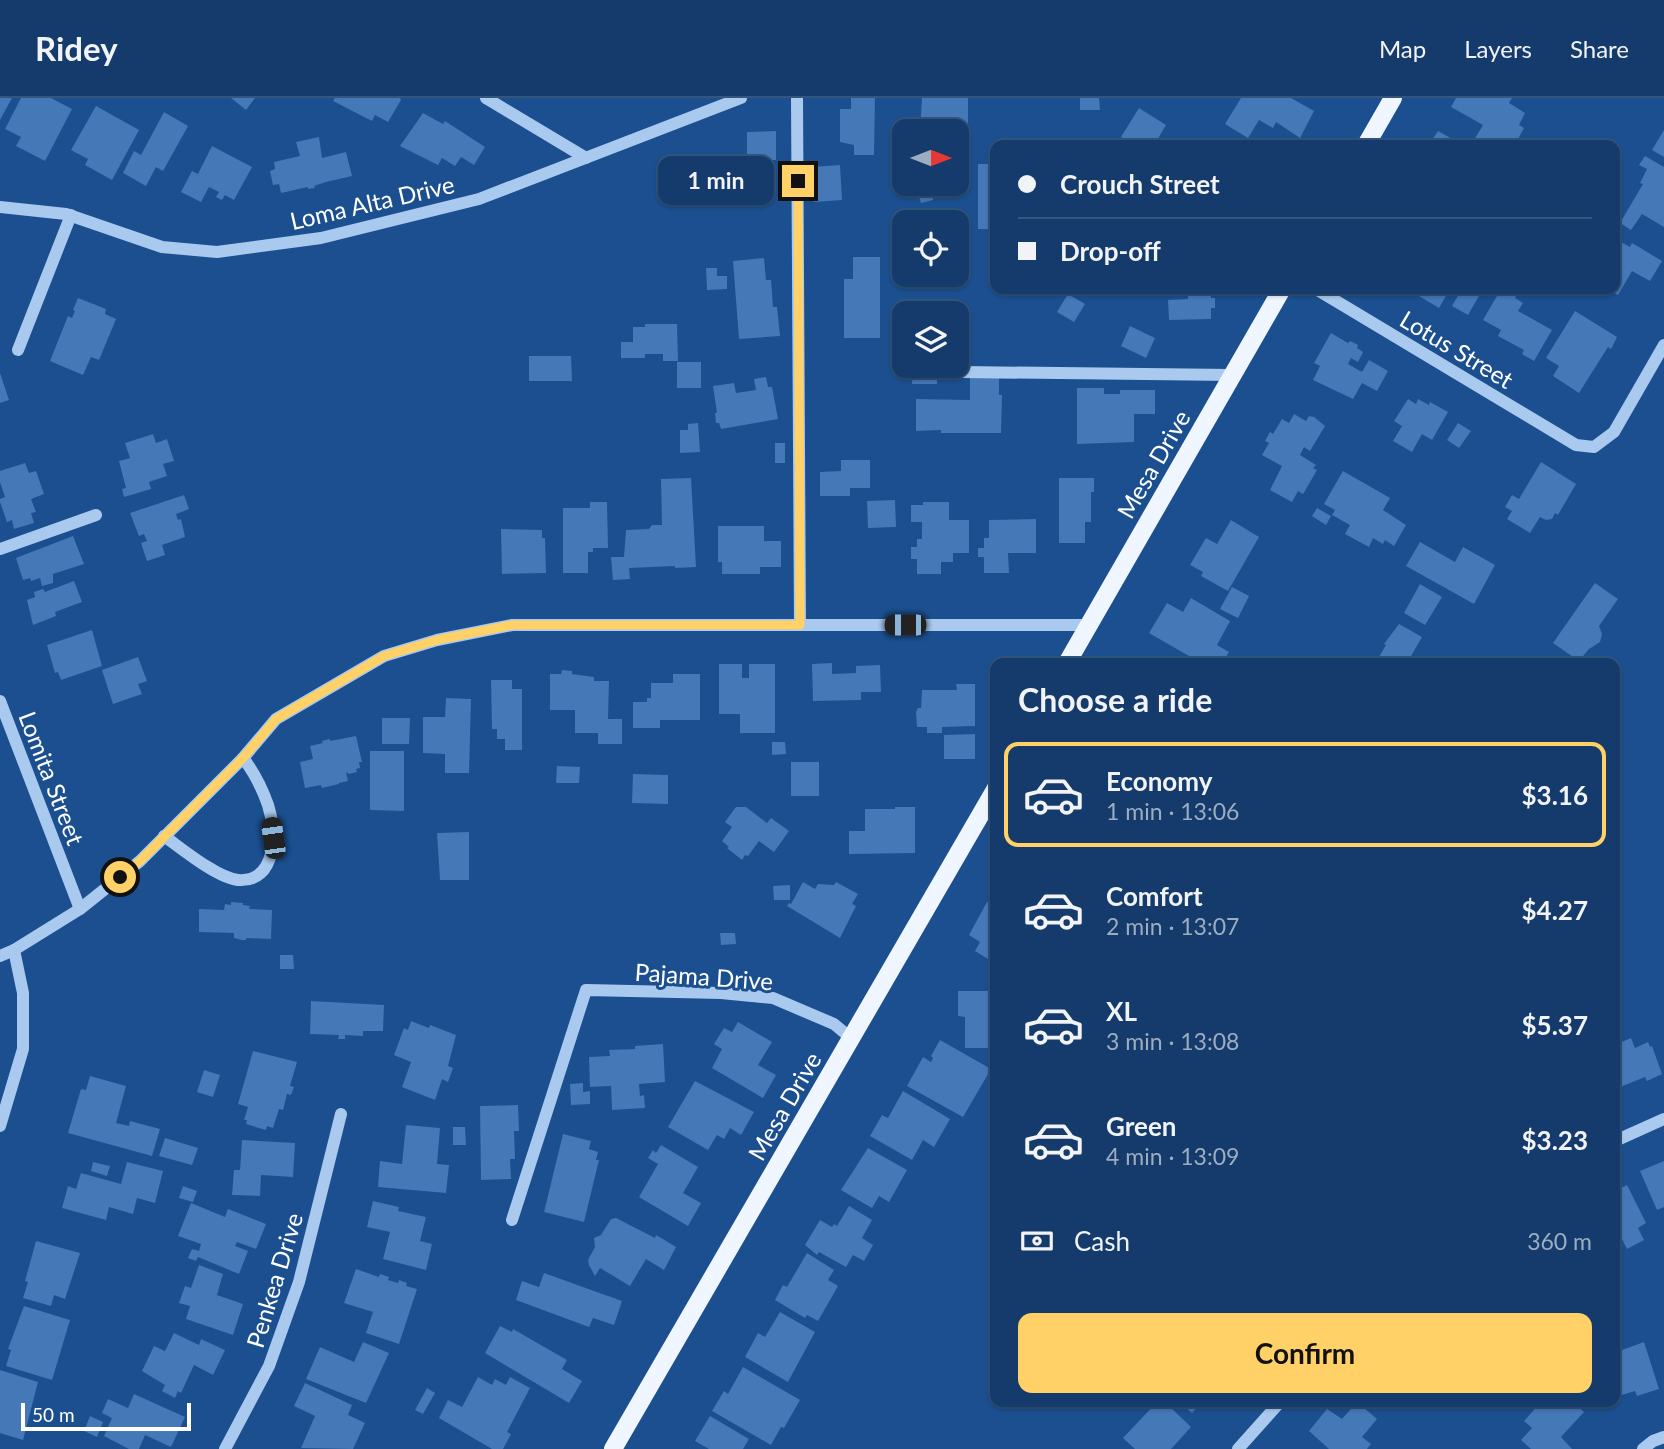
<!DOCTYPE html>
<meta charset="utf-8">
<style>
body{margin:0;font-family:Lato,sans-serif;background:#1d4271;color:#f1f3f6;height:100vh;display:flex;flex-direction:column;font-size:26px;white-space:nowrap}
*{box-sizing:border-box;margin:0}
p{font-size:23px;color:#9dadc1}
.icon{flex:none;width:38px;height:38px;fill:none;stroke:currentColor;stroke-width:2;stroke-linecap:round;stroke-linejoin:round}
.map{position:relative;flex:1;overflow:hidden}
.panel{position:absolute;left:990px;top:560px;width:630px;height:749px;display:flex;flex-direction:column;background:#143b6b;border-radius:14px;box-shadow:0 2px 5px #0004,0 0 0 2px #33557e}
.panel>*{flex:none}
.top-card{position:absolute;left:990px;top:42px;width:630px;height:154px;border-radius:14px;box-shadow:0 2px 5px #0004,0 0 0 2px #33557e;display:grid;align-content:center;height:154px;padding:0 28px;background:#143b6b}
.needle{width:46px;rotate:90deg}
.controls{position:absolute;left:892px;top:21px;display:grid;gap:14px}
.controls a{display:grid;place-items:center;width:77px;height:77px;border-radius:14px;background:#143b6b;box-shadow:0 2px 5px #0004,0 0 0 2px #33557e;font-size:35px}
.scale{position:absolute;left:21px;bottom:18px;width:170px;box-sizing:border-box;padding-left:7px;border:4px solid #fff;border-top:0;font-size:19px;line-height:24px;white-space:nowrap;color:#fff;-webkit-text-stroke:5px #1b4f8f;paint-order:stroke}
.end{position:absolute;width:32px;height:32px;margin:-16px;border:9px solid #ffd166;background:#111;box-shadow:0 0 0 4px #111}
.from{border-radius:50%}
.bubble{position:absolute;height:49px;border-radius:14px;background:#143b6b;box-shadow:0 2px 5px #0004,0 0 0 2px #33557e;font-size:23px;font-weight:700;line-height:49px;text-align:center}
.car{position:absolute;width:21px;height:42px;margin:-21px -10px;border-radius:9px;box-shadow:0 0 5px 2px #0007;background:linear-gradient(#222 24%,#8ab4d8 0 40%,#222 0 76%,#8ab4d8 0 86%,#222 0)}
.top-card b{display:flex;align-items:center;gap:24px;height:66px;font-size:26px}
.top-card b+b{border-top:2px solid #33557e}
.top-card i{width:18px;height:18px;background:#f1f3f6}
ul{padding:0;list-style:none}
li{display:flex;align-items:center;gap:21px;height:105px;margin:0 14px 10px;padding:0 14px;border:4px solid transparent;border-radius:14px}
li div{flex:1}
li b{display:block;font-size:26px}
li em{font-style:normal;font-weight:700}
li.selected{border-color:#ffd166}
li>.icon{width:63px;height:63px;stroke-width:1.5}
h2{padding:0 28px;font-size:32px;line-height:84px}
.pay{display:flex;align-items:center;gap:18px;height:77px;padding:0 28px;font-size:26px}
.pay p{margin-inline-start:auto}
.primary-button{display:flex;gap:14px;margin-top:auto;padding:14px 28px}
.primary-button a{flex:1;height:80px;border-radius:14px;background:#ffd166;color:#111;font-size:28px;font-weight:700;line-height:80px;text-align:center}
header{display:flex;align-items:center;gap:42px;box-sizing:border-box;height:98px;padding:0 35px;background:#143b6b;border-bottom:2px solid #33557e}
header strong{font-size:33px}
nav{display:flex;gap:38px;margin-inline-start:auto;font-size:24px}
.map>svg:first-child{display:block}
.building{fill:#4478b7}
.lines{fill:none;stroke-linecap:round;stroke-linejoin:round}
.minor{stroke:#a9c9ee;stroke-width:12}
.major{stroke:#f0f6ff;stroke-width:18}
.route{stroke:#ffd166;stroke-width:9}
.labels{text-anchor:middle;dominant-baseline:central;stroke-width:6;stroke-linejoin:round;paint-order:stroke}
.street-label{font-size:24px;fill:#fff;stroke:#1b4f8f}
</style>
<header>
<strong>Ridey</strong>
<nav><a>Map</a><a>Layers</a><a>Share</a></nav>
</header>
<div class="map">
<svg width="1664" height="1351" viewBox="0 0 1664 1351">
<rect width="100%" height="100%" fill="#1b4f8f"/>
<!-- building -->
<g class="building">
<path d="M0 0H12L0 22Z"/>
<path d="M21 0H51L72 11 45 63 16 48 21 39 5 31Z"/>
<path d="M231 0H255L246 12Z"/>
<path d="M335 0H400L401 2 388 24 375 17 372 23 333 3Z"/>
<path d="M851 0H875L874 57H854V47L840 44V11H851Z"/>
<path d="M922 0H968V30H936V33H920Z"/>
<path d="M1080 0H1099L1100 12H1080Z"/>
<path d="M1241 0H1291L1314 13 1300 40 1276 24 1273 30 1259 22 1248 40 1225 26Z"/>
<path d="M1456 0H1512L1509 5 1525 15 1519 27 1524 30 1518 41 1521 43 1518 47H1483L1474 42 1483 27 1451 9Z"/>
<path d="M96 8 139 32 112 82 85 67 88 61 71 52Z"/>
<path d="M1139 10 1166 27 1156 44 1152 42 1149 47H1134L1121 39Z"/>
<path d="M164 14 188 28 163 73 156 69 146 88 123 75 134 53 141 57Z"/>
<path d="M423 15 443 26 445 23 485 49 474 67 461 59 455 68 442 60 438 67 400 48Z"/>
<path d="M1664 32V59L1652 52Z"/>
<path d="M776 33V62H772V87L717 88 716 58H747V34Z"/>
<path d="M1438 33 1463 47H1429Z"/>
<path d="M319 39 322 60 346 54 352 78 326 84 314 88 315 90 308 91V89L281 95 279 86 273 87 270 73 275 71 274 64 300 58 296 44Z"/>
<path d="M212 48 252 69 234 102 225 97 222 102 216 99 219 94 209 89 201 104 181 94 192 73 198 76Z"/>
<path d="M1645 58 1664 69V129L1642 116 1631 132 1620 125 1643 86 1640 85 1647 71 1639 67Z"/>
<path d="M957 59H968L967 93 933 92V102L921 105 915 86H957Z"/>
<rect x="978" y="66" width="18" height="65"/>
<path d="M840 67 842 102 814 104 812 69Z"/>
<path d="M1615 141 1630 149 1632 145 1662 163 1650 183 1632 173 1618 197 1607 191H1615Z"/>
<path d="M853 159H880V240H844V181H853Z"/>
<path d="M764 160 766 182H771L773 209H777L780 238 739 241 733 163Z"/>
<path d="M706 170H717V178H727V191L707 192Z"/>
<path d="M1188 191H1211V200H1215V210H1211V221L1169 222 1168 202 1188 201Z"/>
<path d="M1423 191H1483L1468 217 1452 208 1459 196 1450 191 1439 210 1419 198Z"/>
<path d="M1501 191H1520L1515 200 1523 205 1518 213 1552 232 1534 263 1522 256 1524 252 1498 238 1501 232 1483 222Z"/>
<path d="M1068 196 1085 206 1074 224 1057 214Z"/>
<path d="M78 200 106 211 105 216 116 221 99 262 91 259 83 277 50 263 68 218 72 220 75 213 73 212Z"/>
<path d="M1575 213 1617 239 1611 251 1608 249 1579 295 1553 278 1559 268 1546 260Z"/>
<path d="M645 226H677L678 263H663V256H645V260H621V244H633V229H645Z"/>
<path d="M1130 228 1155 240 1146 260 1121 248Z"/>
<path d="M1331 235 1348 245 1350 243 1358 247 1357 250 1363 254 1358 264 1351 260 1348 266 1362 274 1369 262 1388 273 1377 293 1362 285 1353 301 1313 282 1320 268 1314 265Z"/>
<path d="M529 258H571L572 283H529Z"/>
<rect x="677" y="264" width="24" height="26"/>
<path d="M913 268H937V286H912Z"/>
<path d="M0 275 9 302 0 305Z"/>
<path d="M766 279 768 289H772L778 321 721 331 719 325H716L715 315H717L713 288 734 285 736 295 756 292 754 281Z"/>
<path d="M970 279H999V297H1002L1001 335H941V332L916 333V301L970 302Z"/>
<path d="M1077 290H1104V296H1120V292H1155V316H1134V344L1077 346Z"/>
<path d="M1408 301 1416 306 1418 301 1429 307 1430 304 1448 314 1432 342 1422 336 1412 354 1393 343 1402 328 1394 323Z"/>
<path d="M1294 316 1306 323 1309 318 1314 319 1325 328 1310 353 1304 349 1300 357 1316 367 1313 370 1317 372 1305 393 1303 396 1298 393 1292 404 1270 392 1282 368 1262 357 1269 345 1265 343 1270 334 1273 336 1282 321 1289 325Z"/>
<path d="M698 325 700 354 680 355V332H688V326Z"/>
<path d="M1458 325 1471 333 1459 350 1447 342Z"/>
<path d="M153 336 156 345 167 341 174 363 163 366 167 378 149 384 151 391 124 399 122 391 126 390 119 363 130 360 125 345Z"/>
<rect x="775" y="345" width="10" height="20"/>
<path d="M841 362H870V390H850V398H820V374L841 373Z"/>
<path d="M1541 364 1576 386 1558 417 1555 415 1552 421 1546 422 1540 419 1530 435 1507 421 1512 413 1505 409 1512 397 1519 401Z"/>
<path d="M25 365 29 375 36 373 44 396 31 401 36 414 31 415 34 425 14 431 12 422 7 424 0 404V401L5 399 0 384V373Z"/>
<path d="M1343 373 1390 400 1383 412 1406 427 1394 448 1385 442 1383 446 1373 440 1369 449 1345 436 1350 427 1332 417 1335 412 1324 406Z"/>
<path d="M691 380 696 469 675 470V468L629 470 630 481 613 482 611 459H624L626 432 649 431 652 427H662L661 381Z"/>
<path d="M1059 380H1094V394H1091V424H1085V445H1059Z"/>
<path d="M184 397 189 411 176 416 178 422 181 421 185 439 162 447 165 457 147 463 141 445 147 443 144 436 139 438 130 415Z"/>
<path d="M895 402 896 429 868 430 867 403Z"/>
<path d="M590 404H607L608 450H593V454H588V475H563V410H590Z"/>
<path d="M923 404H949V422H969V455H953V464H941V476H917V461H911V449H917V441H922V424H911V407H923Z"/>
<path d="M1317 410 1331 418 1326 427 1312 418Z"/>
<path d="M1036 421V455H1008L1009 475H984V459H978V450H984V440H989V422Z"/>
<path d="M1231 422 1259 439 1228 493 1201 478 1203 474 1190 467 1206 440 1217 446Z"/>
<path d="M718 428H764V443H781V469H760V476H722V464H718Z"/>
<path d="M501 431 542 432V440H545L546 475 502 476Z"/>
<path d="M73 438 84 466 53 476V485L42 488 40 480 31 483 30 480 23 482 16 460Z"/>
<path d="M1420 444 1455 464 1463 449 1495 467 1474 506 1406 468Z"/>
<path d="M74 483 82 504 55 514 56 518 33 527 27 502 35 499 34 494 43 491 45 494Z"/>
<path d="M1595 485 1618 501 1599 528 1602 536 1600 544 1589 551 1579 563 1553 545Z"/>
<path d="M1420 486 1442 499 1425 527 1404 515Z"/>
<path d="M1232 489 1249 498 1238 520 1220 511Z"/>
<path d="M1191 500 1230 523 1217 547 1229 554 1222 565H1201L1149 535 1167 505 1183 514Z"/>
<path d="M1399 526 1422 539 1407 565H1379L1376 564 1386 547 1384 546Z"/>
<path d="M92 532 102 568 61 582 58 574 55 575 47 547Z"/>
<path d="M138 559 147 583 138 586 142 596 113 606 102 572Z"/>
<path d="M832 565V576L856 575V568L880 567 881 594H861V602L813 603 812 566Z"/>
<path d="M719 566H742V580H749V566H775V635H740V616H719Z"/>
<path d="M562 572 572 573V576L594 579V583H609L608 621H622V646H598V635H575V612H550V576H561Z"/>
<path d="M673 576H700V622H660V630H633V604H647V600H651V585H673Z"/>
<path d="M491 582H512V591H522V652H505V641H497V631H492Z"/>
<path d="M956 586H975V628L942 629V635H927V629H917L916 614 918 610H921L922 592H957Z"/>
<path d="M446 600 471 601 469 675H445V656L423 655V619H445Z"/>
<path d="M382 620H410L409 646H382Z"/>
<path d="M975 636V661H944V637Z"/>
<path d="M356 638 362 664H359L360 670 356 671 357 674 349 676 346 674 348 683 339 685V686L322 690 321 687 305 690 300 664 313 661 310 648 323 645 322 643 330 641V643Z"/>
<path d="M772 644H785L786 656 772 657Z"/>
<path d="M370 653H404V713L370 712Z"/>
<rect x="791" y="664" width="28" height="34"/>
<path d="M557 668 580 669 579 685H556Z"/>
<path d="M633 676 668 677V706L632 705Z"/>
<path d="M736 709H746L767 725 771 720 789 733 774 754 759 743 748 758 745 757 742 762 727 750 729 749 722 743 732 729 725 724Z"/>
<path d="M895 709H915V755L849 756V733H865V711H895Z"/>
<path d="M469 734V782H440L437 735Z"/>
<path d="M803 784 815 791 818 786 834 787 836 784 858 796 852 806 856 808 840 840 787 808 789 805 791 806Z"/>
<path d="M790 787V802H774L773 788Z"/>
<path d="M231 804 243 805V807L250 808 249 811 272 812 271 841 246 840V842H242L234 840V835L199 834V811L224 812 225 806 231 807Z"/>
<path d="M987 804 996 809V848L988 861 975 853 980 844 969 837Z"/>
<path d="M720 835H735L736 846 721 847Z"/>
<path d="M280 857H293L294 871H280Z"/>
<path d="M958 893H996V950H965V919L958 918Z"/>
<path d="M311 903 384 907 383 933H363V938L345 937V941H338L339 937 310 936Z"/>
<path d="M411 923 429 930 430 927 456 937 448 968 453 970 448 984 442 981 435 1002 402 989 411 964 394 957 404 930 408 932Z"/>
<path d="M738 924 772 944 758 967 776 977 763 1000 712 970 722 951 714 946 724 930 732 934Z"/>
<path d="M1631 940 1635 950 1648 944 1650 949 1652 948 1662 976 1647 983 1645 979 1615 991V947Z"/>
<path d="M940 942 991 971 963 1019 907 988 923 959 931 964 933 960 931 958Z"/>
<path d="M663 946 665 984 639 986 640 998 644 997 645 1010 612 1012 611 988 590 989 589 959 610 958 609 952 635 951V948Z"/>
<path d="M253 953 297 964 290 988 294 989 291 997 287 996 283 1012 279 1011 273 1030 267 1028 266 1032 246 1026 247 1022H244L248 1009 238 1006Z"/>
<path d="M204 972 220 977 213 999 197 994Z"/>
<path d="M90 978 126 988 116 1025 129 1028 130 1023 160 1031 152 1058 68 1035 81 991 86 992Z"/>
<path d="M695 983 754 1014 741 1037 730 1030 724 1041 717 1037 708 1052 668 1029Z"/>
<path d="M583 985V994L590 993V1006L571 1007 570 986Z"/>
<path d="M903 993 950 1021 934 1049 923 1042 912 1062 870 1038 882 1017 888 1020Z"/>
<path d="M518 1007 519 1033H514L515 1061H510L511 1081 481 1082 480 1008Z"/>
<path d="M406 1027 440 1030 437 1066 449 1067 446 1095 378 1089 380 1063 402 1066Z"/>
<path d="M453 1029H465L466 1047H453Z"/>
<path d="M563 1036 591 1043 589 1051 598 1054 596 1062H599L584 1124 544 1114Z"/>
<path d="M165 1040 198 1050 192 1067 159 1058Z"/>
<path d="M242 1042 295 1045 293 1079 261 1077 260 1098 232 1097 234 1072H240Z"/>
<path d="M661 1047 698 1069 683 1095 701 1105 688 1128 639 1099 658 1066 648 1060 653 1052 656 1055Z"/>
<path d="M868 1050 907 1072 889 1104 879 1098 872 1110 841 1092Z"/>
<path d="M1664 1063V1109L1657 1112 1640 1073Z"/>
<path d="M93 1064 110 1068 107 1078 91 1073Z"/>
<path d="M127 1064 163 1073 155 1105 137 1100 133 1116 109 1109 106 1122 62 1110 68 1088 76 1091 81 1075 121 1086Z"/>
<path d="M1627 1087 1646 1125 1638 1130 1644 1142 1627 1151 1621 1139 1615 1142V1093Z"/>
<path d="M183 1088 197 1093 193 1104 179 1100Z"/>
<path d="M373 1103 399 1109 398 1113 426 1119 420 1143 432 1146 426 1172 383 1161 390 1134 367 1129Z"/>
<path d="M191 1105 225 1119 228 1111 266 1126 256 1151 237 1144 235 1148 248 1153 239 1176 198 1159 196 1163 188 1160 192 1151 199 1153 201 1146 178 1138Z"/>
<path d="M849 1108 872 1122 862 1140 873 1147 864 1163 853 1157 846 1169 819 1154 817 1157 805 1147 820 1122 832 1129 834 1126 837 1128Z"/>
<path d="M616 1120 655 1140 656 1137 676 1149 664 1172 646 1161 630 1188 600 1170 595 1178 589 1167 588 1162 595 1149 594 1140 601 1137 611 1121Z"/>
<path d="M36 1143 80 1155 65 1201 54 1197 51 1208 23 1200 28 1184 25 1183Z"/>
<path d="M807 1155 834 1172 828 1182 838 1188 818 1223 807 1217 805 1220 775 1202 783 1187 787 1189Z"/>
<path d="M199 1167 223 1176 217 1197 243 1206 233 1237 186 1221 190 1208 179 1205 185 1188 191 1190Z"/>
<path d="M356 1171 379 1179 380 1176 389 1179 388 1182 398 1185 399 1182 407 1185 406 1188 417 1191 399 1246 366 1235 373 1214 344 1205Z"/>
<path d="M544 1175 622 1203 614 1227 593 1220 589 1229 516 1202 522 1183 539 1189Z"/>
<path d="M24 1208 70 1222 52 1282 6 1268 11 1252 8 1251Z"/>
<path d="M780 1214 815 1234 788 1284 745 1259 758 1235 765 1239Z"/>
<path d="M500 1228 512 1234 513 1231 567 1262 562 1271 582 1283 569 1305 485 1255Z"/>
<path d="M174 1235 199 1247 201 1241 225 1252 213 1277 194 1267 181 1295 178 1293 175 1300 162 1293 165 1287 142 1273 154 1248 165 1253Z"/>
<path d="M1618 1243 1622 1252 1644 1244 1659 1291 1637 1298 1635 1293 1615 1299V1244Z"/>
<path d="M363 1244 389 1255 366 1305 306 1281 320 1249 354 1264Z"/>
<path d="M743 1269 800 1302 784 1330 781 1329 771 1347 712 1313 724 1293 728 1296Z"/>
<path d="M0 1272 38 1284 23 1342 0 1335Z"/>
<path d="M478 1279 492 1287 495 1281 506 1287 510 1279 530 1290 507 1334 511 1336 503 1351H492L439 1320 448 1302 462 1309Z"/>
<path d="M305 1285 352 1307 348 1317 365 1325 353 1351 301 1350 315 1318 294 1308Z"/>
<path d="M427 1290 435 1295 423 1316 415 1312Z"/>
<path d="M134 1296 185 1319 171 1349 145 1337 139 1351H129L104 1338 112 1320 102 1315 108 1301 128 1310Z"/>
<path d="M1157 1304H1165L1191 1329 1171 1351H1135L1123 1340Z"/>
<path d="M1180 1304H1202L1192 1315Z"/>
<path d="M1357 1304 1377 1321 1362 1339 1371 1346 1367 1351H1329L1309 1333 1327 1311 1342 1321Z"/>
<path d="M1541 1304H1573L1584 1314 1561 1339 1572 1351H1531L1521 1342 1532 1330 1524 1323Z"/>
<path d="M90 1318 103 1324 97 1339 84 1333Z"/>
<path d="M710 1318 749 1341 743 1351H709L695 1343Z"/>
</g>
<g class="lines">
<!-- minor -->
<g class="minor">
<path d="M486 0 586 60"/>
<path d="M797 0 800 527"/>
<path d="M0 109 66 116 162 149 217 154 321 140 479 101 741 0"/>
<path d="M1316 191 1576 347 1594 349 1614 334 1664 247"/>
<path d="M18 252 71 117"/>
<path d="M961 274 1232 277"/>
<path d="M0 451 96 417"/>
<path d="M0 603 80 811"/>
<path d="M164 738C181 750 217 780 238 782 277 785 277 734 268 707 262 690 254 674 243 660"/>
<path d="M0 858 14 852 80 811 140 763 243 660 276 621 384 558 437 542 512 527H1089"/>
<path d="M0 1028 23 951V895L14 852"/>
<path d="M1615 1043 1664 1021"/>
<path d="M512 1122 586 892 721 895 773 900 834 926 852 941"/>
<path d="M225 1351 269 1268 299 1184 341 1016"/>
<path d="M1238 1351 1280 1304"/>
<path d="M1643 1351 1653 1343 1664 1339"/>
</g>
<!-- major -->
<g class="major">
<path d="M1366 47 1393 0"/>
<path d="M1067 565 1282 191"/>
<path d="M613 1351 996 690"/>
</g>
</g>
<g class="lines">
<!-- route -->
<path class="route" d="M120 779 140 763 243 660 276 621 384 558 437 542 512 527H800L798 83"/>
</g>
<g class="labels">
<!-- street labels -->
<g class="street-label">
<text transform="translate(372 104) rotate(-13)">Loma Alta Drive</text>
<text transform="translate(1457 251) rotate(31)">Lotus Street</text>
<text transform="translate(1153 366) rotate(-60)">Mesa Drive</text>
<text transform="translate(52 680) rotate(69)">Lomita Street</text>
<text transform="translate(704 878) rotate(4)">Pajama Drive</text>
<text transform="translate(784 1008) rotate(-60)">Mesa Drive</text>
<text transform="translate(274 1182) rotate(-73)">Penkea Drive</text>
</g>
</g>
</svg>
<div class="controls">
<a><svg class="needle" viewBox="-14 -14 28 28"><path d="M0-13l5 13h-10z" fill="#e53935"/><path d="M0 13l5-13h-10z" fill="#9dadc1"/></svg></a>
<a><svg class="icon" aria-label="locate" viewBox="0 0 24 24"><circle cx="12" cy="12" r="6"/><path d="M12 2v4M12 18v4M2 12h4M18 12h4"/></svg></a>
<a><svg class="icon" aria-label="layers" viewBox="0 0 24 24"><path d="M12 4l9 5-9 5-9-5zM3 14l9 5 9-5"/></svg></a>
</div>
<div class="scale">50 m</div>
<i class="end from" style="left:120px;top:779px"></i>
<i class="end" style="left:798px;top:83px"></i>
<div class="bubble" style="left:658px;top:58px;width:116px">1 min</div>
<i class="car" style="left:905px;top:527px;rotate:270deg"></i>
<i class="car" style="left:273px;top:740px;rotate:352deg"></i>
<div class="top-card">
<b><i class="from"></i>Crouch Street</b>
<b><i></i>Drop-off</b>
</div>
<section class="panel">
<h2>Choose a ride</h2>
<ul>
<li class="selected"><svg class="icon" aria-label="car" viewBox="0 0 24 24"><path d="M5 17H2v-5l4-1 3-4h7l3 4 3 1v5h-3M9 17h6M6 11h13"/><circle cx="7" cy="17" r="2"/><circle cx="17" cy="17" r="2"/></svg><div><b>Economy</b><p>1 min · 13:06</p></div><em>$3.16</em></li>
<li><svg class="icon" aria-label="car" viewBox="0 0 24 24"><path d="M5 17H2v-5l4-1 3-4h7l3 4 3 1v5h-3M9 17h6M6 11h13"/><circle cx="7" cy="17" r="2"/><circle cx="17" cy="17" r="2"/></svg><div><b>Comfort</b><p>2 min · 13:07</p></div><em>$4.27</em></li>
<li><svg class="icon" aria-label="car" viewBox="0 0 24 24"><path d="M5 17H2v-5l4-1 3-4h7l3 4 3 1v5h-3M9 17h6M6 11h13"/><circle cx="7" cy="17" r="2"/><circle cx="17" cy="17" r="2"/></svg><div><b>XL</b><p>3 min · 13:08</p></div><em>$5.37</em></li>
<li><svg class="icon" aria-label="car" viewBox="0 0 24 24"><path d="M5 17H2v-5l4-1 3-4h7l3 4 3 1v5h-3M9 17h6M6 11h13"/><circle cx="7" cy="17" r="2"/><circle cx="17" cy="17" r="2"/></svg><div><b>Green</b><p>4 min · 13:09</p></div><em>$3.23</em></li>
</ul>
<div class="pay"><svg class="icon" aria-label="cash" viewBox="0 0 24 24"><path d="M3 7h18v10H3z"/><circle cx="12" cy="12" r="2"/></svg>Cash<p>360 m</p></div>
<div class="primary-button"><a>Confirm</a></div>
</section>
</div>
